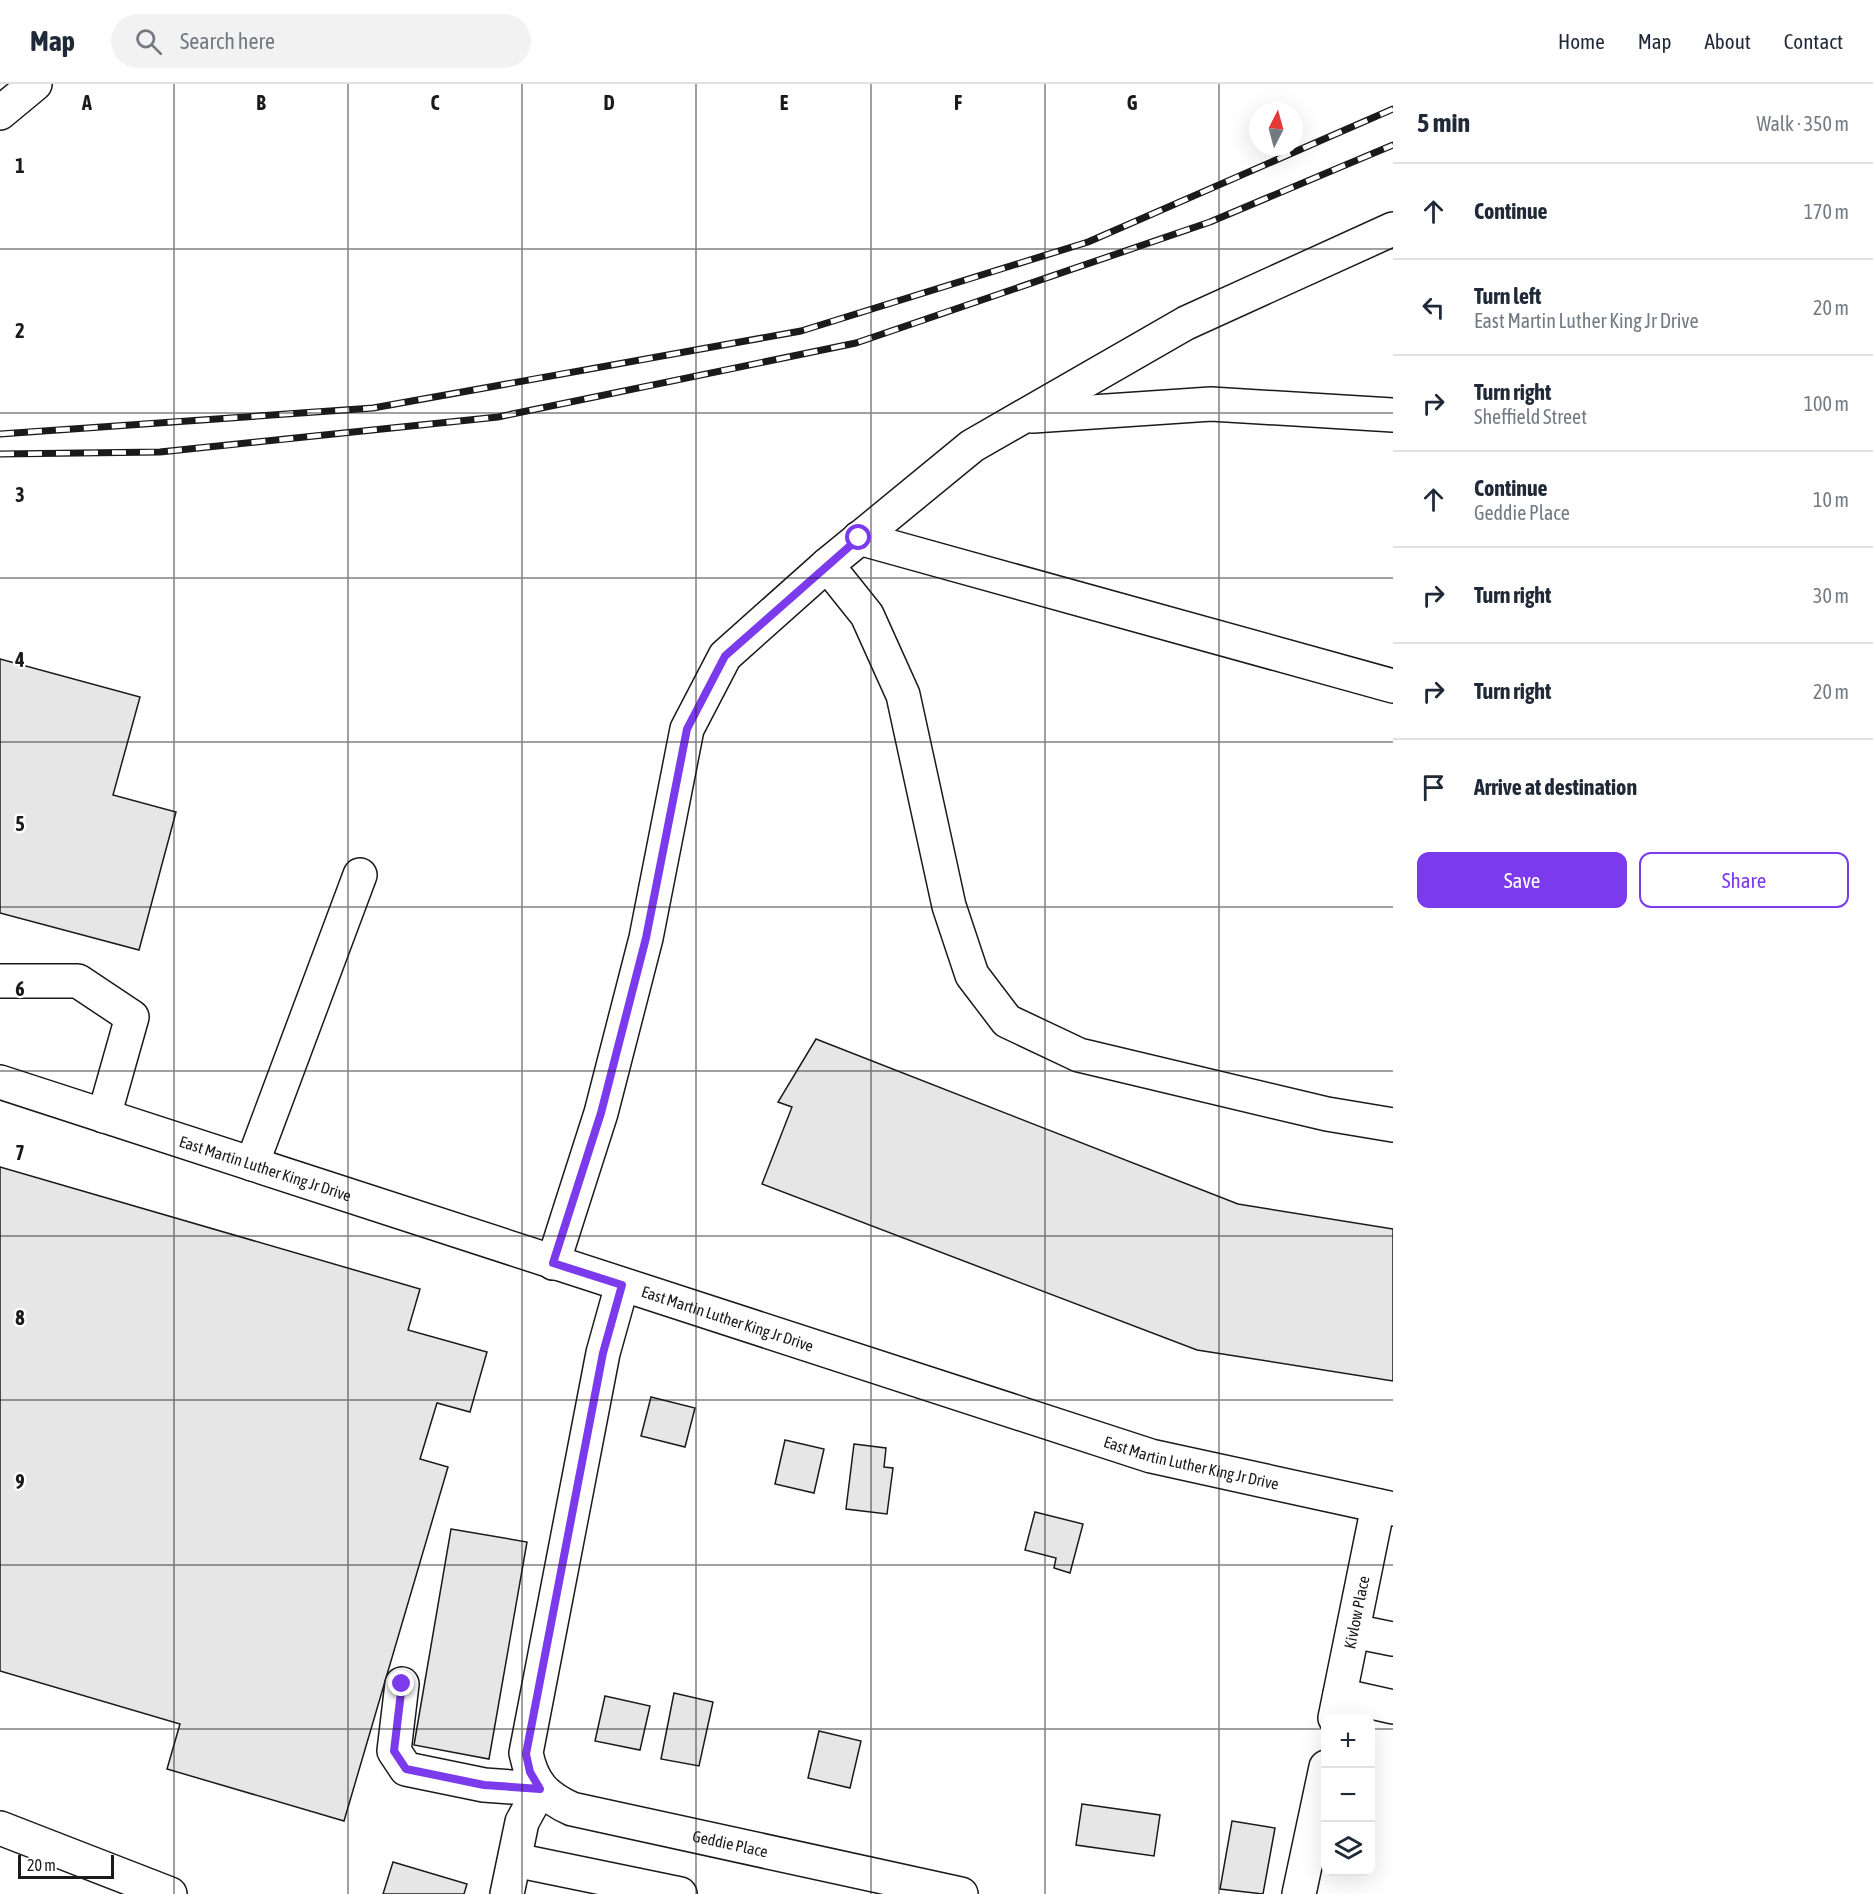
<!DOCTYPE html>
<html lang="en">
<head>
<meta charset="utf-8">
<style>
	:root { --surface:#fff; --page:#f2f2f3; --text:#1f2937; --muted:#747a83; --line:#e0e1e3; --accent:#7c3aed }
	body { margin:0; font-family:"Asap Condensed",sans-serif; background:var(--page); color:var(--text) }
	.controls { position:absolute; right:18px; bottom:18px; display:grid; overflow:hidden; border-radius:12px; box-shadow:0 6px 24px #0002 }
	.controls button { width:54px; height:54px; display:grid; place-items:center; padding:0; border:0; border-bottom:2px solid var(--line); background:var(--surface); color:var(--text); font:30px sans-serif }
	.compass { position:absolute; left:1249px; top:18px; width:54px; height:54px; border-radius:50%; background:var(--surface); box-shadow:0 6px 24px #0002; rotate:6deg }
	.scale { position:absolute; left:18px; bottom:15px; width:96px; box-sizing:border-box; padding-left:6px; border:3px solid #1a1a1a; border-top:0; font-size:16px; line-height:21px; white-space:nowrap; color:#1a1a1a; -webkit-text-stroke:4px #fff; paint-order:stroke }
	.stop { position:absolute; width:18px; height:18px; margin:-14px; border:4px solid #7c3aed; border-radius:50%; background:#fff }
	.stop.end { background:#7c3aed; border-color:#fff; box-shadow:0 2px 6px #0008 }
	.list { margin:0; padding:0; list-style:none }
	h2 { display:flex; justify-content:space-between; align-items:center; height:78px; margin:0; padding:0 24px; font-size:26px }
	h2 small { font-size:20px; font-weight:400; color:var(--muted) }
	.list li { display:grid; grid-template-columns:39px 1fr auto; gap:18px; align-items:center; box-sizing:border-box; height:96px; padding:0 24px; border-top:2px solid var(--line) }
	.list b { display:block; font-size:22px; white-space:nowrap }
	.list p { margin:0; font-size:20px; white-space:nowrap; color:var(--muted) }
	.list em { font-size:20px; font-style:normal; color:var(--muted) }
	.actions { display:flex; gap:12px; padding:18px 24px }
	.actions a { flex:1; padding:14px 0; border:2px solid var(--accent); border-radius:12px; text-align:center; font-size:21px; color:var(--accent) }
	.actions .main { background:var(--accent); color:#fff }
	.icon { flex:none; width:33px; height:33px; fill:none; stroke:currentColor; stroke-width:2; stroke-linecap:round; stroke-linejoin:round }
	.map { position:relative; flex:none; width:1393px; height:1810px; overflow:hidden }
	header { display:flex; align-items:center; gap:36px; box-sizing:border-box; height:84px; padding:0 30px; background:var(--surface); border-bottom:2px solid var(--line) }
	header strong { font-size:28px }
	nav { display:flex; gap:33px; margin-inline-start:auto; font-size:21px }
	.search { width:420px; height:54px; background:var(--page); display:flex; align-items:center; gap:15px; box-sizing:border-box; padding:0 21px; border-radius:33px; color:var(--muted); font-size:22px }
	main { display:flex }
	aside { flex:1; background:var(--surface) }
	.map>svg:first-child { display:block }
	.building { fill:#e6e6e6; stroke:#1a1a1a; stroke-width:1.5 }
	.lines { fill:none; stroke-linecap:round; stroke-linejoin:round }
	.minor-casing { stroke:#1a1a1a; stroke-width:36 }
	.major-casing { stroke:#1a1a1a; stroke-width:36 }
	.minor { stroke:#fff; stroke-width:33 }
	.major { stroke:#fff; stroke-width:33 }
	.rail-casing { stroke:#1a1a1a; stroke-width:7 }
	.rail { stroke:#fff; stroke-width:4.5; stroke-dasharray:14; stroke-linecap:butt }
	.route { stroke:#7c3aed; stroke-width:8 }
	.grid { fill:none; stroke:#1a1a1a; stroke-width:1.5; stroke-opacity:0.55 }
	.labels { text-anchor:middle; stroke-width:4.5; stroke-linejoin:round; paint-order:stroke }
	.street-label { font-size:16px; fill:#1a1a1a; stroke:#fff }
	.grid-label { font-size:20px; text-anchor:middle; font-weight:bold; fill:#1a1a1a; stroke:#fff; stroke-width:4.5; stroke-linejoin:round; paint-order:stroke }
</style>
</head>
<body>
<header>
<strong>Map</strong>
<div class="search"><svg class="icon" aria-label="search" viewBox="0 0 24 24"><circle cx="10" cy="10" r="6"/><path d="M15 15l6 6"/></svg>Search here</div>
<nav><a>Home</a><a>Map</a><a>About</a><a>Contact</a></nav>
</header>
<main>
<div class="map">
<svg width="1393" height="1810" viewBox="0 0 1393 1810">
	<rect width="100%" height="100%" fill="#fff"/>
	<path class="building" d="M0,575L140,613L113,711L176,728L139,866L0,829Z
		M816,955L1238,1120L1393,1145V1297L1197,1266L762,1100L792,1023L778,1018Z
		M0,1083L420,1205L408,1246L487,1268L470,1328L437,1319L420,1375L448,1383L344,1737L167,1685L180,1640L0,1587Z
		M651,1313L695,1324L685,1363L641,1352Z
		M785,1356L824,1365L814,1409L775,1400Z
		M854,1360L886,1364L884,1383L893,1384L887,1430L846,1425Z
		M1035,1428L1083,1440L1070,1489L1054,1484L1056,1474L1025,1466Z
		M451,1445L527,1458L489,1675L414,1661Z
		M674,1609L713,1618L699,1682L661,1675Z
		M605,1612L650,1622L640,1666L595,1657Z
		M819,1647L861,1657L850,1704L808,1694Z
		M1082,1720L1160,1731L1154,1772L1076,1761Z
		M1232,1737L1275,1744L1263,1810L1220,1805Z
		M393,1778L467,1800L464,1810H383Z"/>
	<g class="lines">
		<g class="minor-casing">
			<g id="minor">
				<path d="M0,29L35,0"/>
				<path d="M1033,332L1211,320L1393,331"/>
				<path d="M859,454L1393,602"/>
				<path d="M827,481L867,531L903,611L949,822L972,891L1007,937L1079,971L1327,1030L1393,1041"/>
				<path d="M0,897H78L132,933L104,1032"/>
				<path d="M252,1080L360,791"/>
				<path d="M553,1179L601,1029L646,854L687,645L725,572L827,481L972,362L1186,239L1393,145"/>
				<path id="s1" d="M622,1201L603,1269L526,1669C532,1699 545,1713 572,1725L961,1810"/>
				<path d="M1353,1547L1393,1555"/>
				<path d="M402,1600L394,1667L406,1685L484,1701L540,1705L522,1738L507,1810"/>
				<path d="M1340,1611L1393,1623"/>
				<path id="s2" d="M1335,1634L1378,1422"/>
				<path d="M0,1744L170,1810"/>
				<path d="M515,1776L680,1810"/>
				<path d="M1299,1810L1326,1683"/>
			</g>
		</g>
		<g class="major-casing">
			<g id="major">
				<path id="s3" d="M0,998L1151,1372L1393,1425"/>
			</g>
		</g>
		<use href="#minor" class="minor"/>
		<use href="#major" class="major"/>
		<g class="rail-casing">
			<path id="rail" d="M0,350L373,324L801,247L1088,158L1393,25
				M0,370L160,368L498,333L856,259L1210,138L1393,61"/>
		</g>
		<use href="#rail" class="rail"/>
	</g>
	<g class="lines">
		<path class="route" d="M402,1600L394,1667L406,1685L484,1701L540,1705L530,1688L526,1670L603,1269L622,1201L553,1179L601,1029L646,854L687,645L725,572L859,454"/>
	</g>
	<path class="grid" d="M174,0V1810M348,0V1810M522,0V1810M696,0V1810M871,0V1810M1045,0V1810M1219,0V1810M0,165H1393M0,329H1393M0,494H1393M0,658H1393M0,823H1393M0,987H1393M0,1152H1393M0,1316H1393M0,1481H1393M0,1645H1326M1370,1645H1393"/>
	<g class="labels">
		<g class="street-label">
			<text dy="6" stroke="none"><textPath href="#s3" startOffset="279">East Martin Luther King Jr Drive</textPath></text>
			<text dy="6" stroke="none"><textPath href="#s3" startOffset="765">East Martin Luther King Jr Drive</textPath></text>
			<text dy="6" stroke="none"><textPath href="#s3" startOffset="1251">East Martin Luther King Jr Drive</textPath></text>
			<text dy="6" stroke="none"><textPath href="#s2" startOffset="108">Kivlow Place</textPath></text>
			<text dy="6" stroke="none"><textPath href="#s1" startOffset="716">Geddie Place</textPath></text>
		</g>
	</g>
	<g class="grid-label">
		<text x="87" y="26">A</text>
		<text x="261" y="26">B</text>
		<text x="435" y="26">C</text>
		<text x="609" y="26">D</text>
		<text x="784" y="26">E</text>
		<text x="958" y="26">F</text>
		<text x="1132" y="26">G</text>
		<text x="20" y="89">1</text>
		<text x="20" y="254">2</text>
		<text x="20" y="418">3</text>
		<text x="20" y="583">4</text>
		<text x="20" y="747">5</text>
		<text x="20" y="912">6</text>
		<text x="20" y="1076">7</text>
		<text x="20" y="1241">8</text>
		<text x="20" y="1405">9</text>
	</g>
</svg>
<div class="controls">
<button>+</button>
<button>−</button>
<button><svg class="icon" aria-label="layers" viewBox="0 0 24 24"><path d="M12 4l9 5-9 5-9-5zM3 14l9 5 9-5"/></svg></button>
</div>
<svg class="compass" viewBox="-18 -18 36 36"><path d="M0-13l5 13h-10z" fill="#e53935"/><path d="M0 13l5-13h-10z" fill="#747a83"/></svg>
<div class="scale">20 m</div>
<div class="stop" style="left:859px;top:454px"></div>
<div class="stop end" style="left:402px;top:1600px"></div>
</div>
<aside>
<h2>5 min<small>Walk · 350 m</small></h2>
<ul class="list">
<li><svg class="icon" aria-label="ahead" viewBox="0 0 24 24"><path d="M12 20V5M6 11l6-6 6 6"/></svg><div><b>Continue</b></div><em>170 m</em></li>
<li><svg class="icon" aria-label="left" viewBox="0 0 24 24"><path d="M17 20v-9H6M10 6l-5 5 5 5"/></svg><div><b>Turn left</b><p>East Martin Luther King Jr Drive</p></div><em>20 m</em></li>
<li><svg class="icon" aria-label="right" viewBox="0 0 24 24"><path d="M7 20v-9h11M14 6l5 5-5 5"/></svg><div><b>Turn right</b><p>Sheffield Street</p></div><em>100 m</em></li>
<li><svg class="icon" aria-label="ahead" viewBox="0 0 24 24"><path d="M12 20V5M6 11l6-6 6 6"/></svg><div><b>Continue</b><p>Geddie Place</p></div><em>10 m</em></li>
<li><svg class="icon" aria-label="right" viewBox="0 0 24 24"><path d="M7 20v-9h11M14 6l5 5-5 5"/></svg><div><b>Turn right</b></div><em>30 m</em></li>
<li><svg class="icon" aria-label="right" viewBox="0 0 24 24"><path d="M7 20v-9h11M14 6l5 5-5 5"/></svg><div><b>Turn right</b></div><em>20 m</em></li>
<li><svg class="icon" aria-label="arrive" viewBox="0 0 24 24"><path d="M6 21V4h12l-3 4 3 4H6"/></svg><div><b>Arrive at destination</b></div></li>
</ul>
<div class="actions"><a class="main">Save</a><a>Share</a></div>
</aside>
</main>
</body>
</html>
